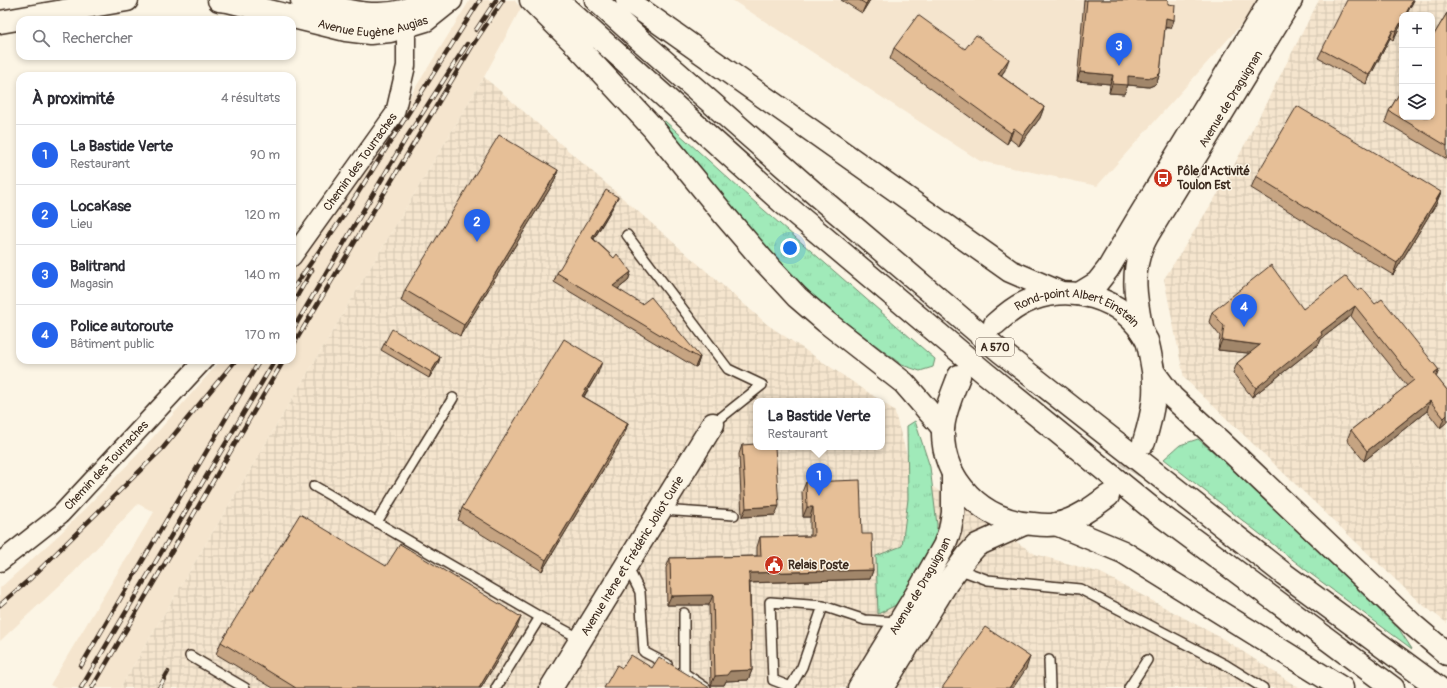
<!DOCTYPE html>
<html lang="fr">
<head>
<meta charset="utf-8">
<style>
	:root { --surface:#fff; --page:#f2f2f3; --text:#2b2b33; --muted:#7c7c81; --line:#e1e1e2; --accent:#2563eb }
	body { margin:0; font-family:Pangolin,sans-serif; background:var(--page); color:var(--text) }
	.controls { position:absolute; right:12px; top:12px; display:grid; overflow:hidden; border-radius:8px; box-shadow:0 2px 6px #0003 }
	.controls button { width:36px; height:36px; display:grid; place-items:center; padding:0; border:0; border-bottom:1px solid var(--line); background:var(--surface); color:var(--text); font:20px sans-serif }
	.you { position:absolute; left:790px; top:248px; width:14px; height:14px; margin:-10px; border:3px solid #fff; border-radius:50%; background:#1a73e8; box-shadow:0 0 0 6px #1a73e833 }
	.badge { display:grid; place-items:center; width:26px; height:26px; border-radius:50%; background:var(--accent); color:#fff; font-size:13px; font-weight:700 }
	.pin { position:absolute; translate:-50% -33px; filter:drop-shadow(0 1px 2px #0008) }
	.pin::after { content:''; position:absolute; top:21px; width:14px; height:12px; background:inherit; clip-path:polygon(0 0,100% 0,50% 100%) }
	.popup { position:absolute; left:753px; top:398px; width:132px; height:52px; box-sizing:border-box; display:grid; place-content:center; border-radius:8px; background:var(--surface); filter:drop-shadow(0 1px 3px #0005); font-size:13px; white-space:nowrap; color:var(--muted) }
	.popup b { font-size:15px; color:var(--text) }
	.popup::after { content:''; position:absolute; left:50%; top:100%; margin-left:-8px; border:8px solid transparent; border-top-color:var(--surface) }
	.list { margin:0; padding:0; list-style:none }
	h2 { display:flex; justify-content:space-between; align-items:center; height:52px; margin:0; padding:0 16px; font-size:17px }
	h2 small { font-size:13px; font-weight:400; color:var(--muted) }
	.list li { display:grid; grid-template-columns:26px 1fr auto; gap:12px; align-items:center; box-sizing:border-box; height:60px; padding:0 16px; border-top:1px solid var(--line) }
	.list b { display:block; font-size:15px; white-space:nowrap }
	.list p { margin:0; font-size:13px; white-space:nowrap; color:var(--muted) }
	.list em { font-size:13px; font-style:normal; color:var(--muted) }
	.icon { flex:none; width:22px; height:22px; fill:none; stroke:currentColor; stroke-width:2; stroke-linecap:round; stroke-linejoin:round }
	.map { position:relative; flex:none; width:1447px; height:688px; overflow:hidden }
	.search { position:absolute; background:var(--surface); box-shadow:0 2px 6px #0003; left:16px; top:16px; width:280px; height:44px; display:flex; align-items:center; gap:10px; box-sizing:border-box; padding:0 14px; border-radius:12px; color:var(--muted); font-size:15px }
	.panel { position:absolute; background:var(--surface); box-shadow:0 2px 6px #0003; left:16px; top:72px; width:280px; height:292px; border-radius:12px }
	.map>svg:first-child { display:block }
	.built { fill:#f5e5ce }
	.industrial { fill:url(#industrial-grid); fill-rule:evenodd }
	.grass { fill:url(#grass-tufts); stroke:#6e8a6c }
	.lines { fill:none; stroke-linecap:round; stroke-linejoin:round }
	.secondary-tunnel { stroke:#d5ccbd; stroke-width:22; stroke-dasharray:22 11; stroke-linecap:butt }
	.lane-casing { stroke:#3b2a1e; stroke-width:12 }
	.street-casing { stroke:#3b2a1e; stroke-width:21 }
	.secondary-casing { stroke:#3b2a1e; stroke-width:25 }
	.highway-casing { stroke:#3b2a1e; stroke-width:25 }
	.lane { stroke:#fcf5e5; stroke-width:9 }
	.street { stroke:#fcf5e5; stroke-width:18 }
	.secondary { stroke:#fcf5e5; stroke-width:22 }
	.highway { stroke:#fcf5e5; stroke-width:22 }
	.rail-casing { stroke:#3b2a1e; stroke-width:4.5 }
	.rail { stroke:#fcf5e5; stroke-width:3; stroke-dasharray:9; stroke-linecap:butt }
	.wall { fill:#c6a482; stroke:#3b2a1e }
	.shaded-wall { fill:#a1866a; stroke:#3b2a1e }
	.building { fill:#e6bf97; stroke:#3b2a1e }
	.labels { text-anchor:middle; stroke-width:3; stroke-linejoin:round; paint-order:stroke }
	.shield { fill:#fcf5e5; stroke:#75675a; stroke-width:1 }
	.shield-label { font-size:11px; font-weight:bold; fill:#3b2a1e }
	.street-label { font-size:12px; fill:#3b2a1e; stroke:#fcf5e5 }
	.poi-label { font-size:12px; font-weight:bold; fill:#3b2a1e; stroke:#fcf5e5; text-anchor:start }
</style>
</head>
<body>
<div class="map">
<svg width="1447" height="688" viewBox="0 0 1447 688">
	<defs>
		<pattern id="industrial-grid" width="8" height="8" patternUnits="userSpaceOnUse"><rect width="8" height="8" fill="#f5e5ce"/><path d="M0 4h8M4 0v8" fill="none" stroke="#d3c5b0"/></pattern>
		<pattern id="grass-tufts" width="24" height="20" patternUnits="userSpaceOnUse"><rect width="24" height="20" fill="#a0eab9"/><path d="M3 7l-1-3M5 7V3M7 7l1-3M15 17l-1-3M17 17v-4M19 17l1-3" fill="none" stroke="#8bc99f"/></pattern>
	</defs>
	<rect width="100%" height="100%" fill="#fcf5e5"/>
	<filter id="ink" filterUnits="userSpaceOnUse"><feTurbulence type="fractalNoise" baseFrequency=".025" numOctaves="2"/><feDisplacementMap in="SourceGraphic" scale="8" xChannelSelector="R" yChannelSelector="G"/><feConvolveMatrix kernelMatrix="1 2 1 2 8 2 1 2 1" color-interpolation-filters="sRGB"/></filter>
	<g filter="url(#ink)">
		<path class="built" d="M470,0H514L521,8L484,77L120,688H56L50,685L154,512L138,504L73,573L0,641V588L61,533L140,452L221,360H292V271L358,180Z
			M732,0H1263L1097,186L980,161Z"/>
		<path class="industrial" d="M1319,0H1447V623L1420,603L1184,378L1164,279L1227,179ZM1402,15H1432V117H1402Z
			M484,77L768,325L881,401H756V447H882V402L894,410L912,473L1035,554L1101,573L1225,640L1299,688H120Z"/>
		<path class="grass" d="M665,121L741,190L935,359L933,367L920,371L902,365L819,302L761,241L660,124Z
			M915,421L930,467L937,525L936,541L920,570L896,605L878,614L876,556L902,546L908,499L907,426Z
			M1198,439L1223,460L1399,629L1412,649L1311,574L1164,459L1180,445Z"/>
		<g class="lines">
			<path class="secondary-tunnel" d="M1108,496C1125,480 1134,464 1144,442"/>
			<g class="lane-casing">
				<path id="lane" d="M627,235L728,369L762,385L713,424
					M314,486L540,617
					M662,510L734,515
					M377,522L453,398
					M627,566L640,592L644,652L667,664
					M958,569L988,580L1080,589L1226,665L1263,688
					M684,613V673L706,688
					M190,656L245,688
					M1049,660L1050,688
					M791,687L773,680L770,602L823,606
					M496,688L540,617L581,639
					M790,688L802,667L823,606L865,620L898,622
					M1129,688L1147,660"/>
			</g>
			<g class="street-casing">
				<g id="street">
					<path id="s1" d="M292,257L395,113L406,66V36L404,14"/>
					<path id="s2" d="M0,562L61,514L204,360"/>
				</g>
			</g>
			<g class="secondary-casing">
				<g id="secondary">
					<path id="s3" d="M219,0L228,1L346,30L370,33L390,31L426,20L451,0"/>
					<path d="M302,0C335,7 369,20 403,11C412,8 420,3 429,0"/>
					<path d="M0,22L127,0"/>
					<path d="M1079,294L1097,283L1108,269L1137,220L1271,0"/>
					<path id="s4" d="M995,324C1004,316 1013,308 1024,303C1066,281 1126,297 1147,341C1149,347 1150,353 1151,359C1158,390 1153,412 1144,442"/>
					<path id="s5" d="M1142,332C1137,304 1130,275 1142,247C1144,241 1147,236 1150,231L1291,0"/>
					<path d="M959,376C953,392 944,412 943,429C941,480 983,522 1033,524C1041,525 1050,526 1057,524C1077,519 1092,508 1108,496"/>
					<path id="s6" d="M551,688L713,424"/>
					<path id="s7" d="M859,688L922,585L944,546L950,530L953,513V474"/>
					<path d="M882,688L947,583L967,556L977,545L1024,524"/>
				</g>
			</g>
			<g class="highway-casing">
				<path id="highway" d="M531,0L574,43L653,128L726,217L762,259L797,297L826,322L904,383L943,428
					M557,0L783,203L985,373L1155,511L1393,688
					M596,0L640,40L814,193L1001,352L1284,574L1439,688
					M627,0L1010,271L1059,292
					M1155,374L1172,397L1221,442L1413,625L1447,654
					M1056,524L1123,552L1342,688"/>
			</g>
			<use href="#lane" class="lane"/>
			<use href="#street" class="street"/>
			<use href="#secondary" class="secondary"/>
			<use href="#highway" class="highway"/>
			<g class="rail-casing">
				<path id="rail" d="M476,30L496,0
					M292,290L342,218L480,0
					M292,305L312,270
					M292,331L405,140L467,44
					M292,347L474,43L503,0
					M0,605L31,578L163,448L236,360
					M81,666L260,360
					M81,688L275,360
					M92,688L284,360
					M159,688L168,672"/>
			</g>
			<use href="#rail" class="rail"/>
		</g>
		<path class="wall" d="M841,0H870L862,13Z
			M1084,0H1168V4L1174,20L1171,28H1165L1160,73L1157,82L1154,85L1149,87L1128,85L1124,94L1109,93L1110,84L1077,81Z
			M1414,0L1406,15H1402V23L1393,40L1390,38L1366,84L1318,58L1322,50Z
			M1447,13V159L1385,122L1389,111Z
			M894,48L965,49L1005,70L1001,76L1044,107L1040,118L1019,146L1010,139L1007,144L890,59Z
			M558,170L554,182L460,336L401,301L405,290Z
			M1256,176L1441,192L1436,204L1393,275L1251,188Z
			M614,205L594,239L614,258L631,272L628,281L618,289L700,357L697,366L695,367L554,282L557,273Z
			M1358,291L1375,304L1439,370L1436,377L1447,390V422L1440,428L1427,411L1364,461L1347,440L1351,430L1407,386L1351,316L1321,339L1319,344L1252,397L1233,373L1237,363L1249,353L1218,350L1220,336L1209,322L1212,312L1303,309Z
			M384,344L440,357L438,364L429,378L381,350Z
			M598,373L584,397L628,423L624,435L542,571L458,520L462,508Z
			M742,445L775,515L742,517L739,454Z
			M806,482L862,534L873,570L870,579L750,583L752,670L748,680L726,681L724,685H711L709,605H667L666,568L670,558L757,556V547L760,537L810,536V517H803L802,492Z
			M386,566L517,628L481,688H273L216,654L221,642Z"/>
		<path class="shaded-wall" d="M868,0H870L862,13L866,4Z
			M1413,0H1414L1406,15H1405Z
			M1166,18L1174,20L1171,28L1162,27Z
			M1402,20V23L1393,40L1396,31Z
			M1393,30L1390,38L1366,84L1369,75Z
			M1009,59L1005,70L994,85L998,74Z
			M1080,72L1113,75L1110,84L1077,81Z
			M1160,73L1157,82L1154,85L1149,87L1128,85L1124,94L1109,93L1112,84L1128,76Z
			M1044,107L1040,118L1019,146L1023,135Z
			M1014,128L1010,139L1007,144L1011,133Z
			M558,170L554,182L460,336L464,325Z
			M1441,192L1436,204L1393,275L1397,263Z
			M618,197L614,205L589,246L592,238Z
			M631,272L628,281L610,295L613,286Z
			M1355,306L1351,316L1321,339L1319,344L1252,397L1256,388L1321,332Z
			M1222,340L1260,345L1257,354L1218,350Z
			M440,357L438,364L429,378L431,372Z
			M700,357L697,366L695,367L699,358Z
			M602,362L598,373L577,407L582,396Z
			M1439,370L1435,380L1434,374Z
			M1430,401L1427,411L1364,461L1367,451Z
			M1447,415V422L1440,428L1444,418Z
			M628,423L624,435L542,571L546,560Z
			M779,506L775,515L742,517L746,508Z
			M807,507H813L810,517H803Z
			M873,570L870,579L746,583L749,573Z
			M713,595L709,605H667L671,596Z
			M521,617L517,628L481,688H479Z
			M1030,657L1026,669L1013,688H1009Z
			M752,670L748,680L726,681L724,685H711L715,676L730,671Z"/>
		<path class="building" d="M859,0H868L866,4Z
			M1087,0H1168V4L1175,5L1174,20L1166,18L1160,73L1157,76L1152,78L1128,76V85L1112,84L1113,75L1080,72Z
			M1347,0H1413L1405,15H1402V20L1396,31L1393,30L1369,75L1322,50Z
			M1447,13V146L1389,111L1402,89V117H1432V38Z
			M918,15L965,49L976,35L1009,59L998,74L1044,107L1023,135L1014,128L1011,133L894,48Z
			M1297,106L1441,192L1397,263L1256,176Z
			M499,135L558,170L464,325L405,290Z
			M606,190L618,197L592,238L614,258L617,254L631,272L613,286L642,304L651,297L700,357L699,358L557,273Z
			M1271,265L1303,309L1346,276L1358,291L1362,288L1375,304L1382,299L1439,370L1434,374L1447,390V415L1444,418L1430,401L1367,451L1351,430L1414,380L1355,306L1321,332L1322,335L1256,388L1237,363L1260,345L1222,340L1224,326L1212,312Z
			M392,329L440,357L431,372L384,344Z
			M564,339L602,362L582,396L628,423L546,560L462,508Z
			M756,444V447H775L779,506L746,508L742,445Z
			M860,480L862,534H872L873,570L749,573L752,670L730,671L727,675L715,676L713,595L671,596L670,558L761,556L760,537L814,536L813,507H807L806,482Z
			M300,514L386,566L400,544L521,617L479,688H296L221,642Z
			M985,627L1030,657L1009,688H942Z
			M631,655L652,668L659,657L710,688H604L617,665L622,668Z"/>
	</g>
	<defs>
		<g id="bus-disc" transform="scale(1)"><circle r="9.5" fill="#c8321e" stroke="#fcf5e5"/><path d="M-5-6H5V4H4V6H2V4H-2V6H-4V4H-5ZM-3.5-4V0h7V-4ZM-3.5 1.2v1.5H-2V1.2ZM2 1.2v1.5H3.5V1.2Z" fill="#fff"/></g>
		<g id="civic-disc" transform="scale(1)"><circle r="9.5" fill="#c8321e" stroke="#fcf5e5"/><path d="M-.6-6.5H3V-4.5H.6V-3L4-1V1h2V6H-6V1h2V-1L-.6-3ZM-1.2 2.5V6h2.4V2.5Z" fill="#fff"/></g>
	</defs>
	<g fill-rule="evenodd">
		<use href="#bus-disc" x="1163" y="178"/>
		<use href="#civic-disc" x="774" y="565"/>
	</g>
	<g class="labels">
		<rect class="shield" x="976" y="338" width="38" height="18" rx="3"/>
		<g class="shield-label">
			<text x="995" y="351">A 570</text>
		</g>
		<g class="street-label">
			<text dy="4" stroke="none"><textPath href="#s3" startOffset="158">Avenue Eugène Augias</textPath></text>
			<text dy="4" stroke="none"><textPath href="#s5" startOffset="259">Avenue de Draguignan</textPath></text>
			<text dy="4" stroke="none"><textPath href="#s1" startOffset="117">Chemin des Tourraches</textPath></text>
			<text dy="4" stroke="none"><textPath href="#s4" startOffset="93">Rond-point Albert Einstein</textPath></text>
			<text dy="4" stroke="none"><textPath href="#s2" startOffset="144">Chemin des Tourraches</textPath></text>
			<text dy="4" stroke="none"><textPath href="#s6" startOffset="155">Avenue Irène et Frédéric Joliot Curie</textPath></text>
			<text dy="4" stroke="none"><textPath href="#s7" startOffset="119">Avenue de Draguignan</textPath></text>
		</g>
		<g class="poi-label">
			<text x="1177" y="175">Pôle d'Activité<tspan x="1177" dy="14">Toulon Est</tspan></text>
			<text x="788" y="569">Relais Poste</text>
		</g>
	</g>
</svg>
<div class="controls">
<button>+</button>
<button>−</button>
<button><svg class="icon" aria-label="layers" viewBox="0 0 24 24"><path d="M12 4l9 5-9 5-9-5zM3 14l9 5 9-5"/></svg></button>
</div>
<div class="you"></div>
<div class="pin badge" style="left:819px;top:496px">1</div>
<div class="popup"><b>La Bastide Verte</b>Restaurant</div>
<div class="pin badge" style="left:477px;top:242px">2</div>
<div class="pin badge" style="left:1119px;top:66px">3</div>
<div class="pin badge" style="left:1244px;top:327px">4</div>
<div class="search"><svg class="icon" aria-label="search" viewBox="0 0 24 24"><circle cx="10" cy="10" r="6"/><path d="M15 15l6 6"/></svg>Rechercher</div>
<section class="panel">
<h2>À proximité<small>4 résultats</small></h2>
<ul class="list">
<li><span class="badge">1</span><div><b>La Bastide Verte</b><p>Restaurant</p></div><em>90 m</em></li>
<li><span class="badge">2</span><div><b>LocaKase</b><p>Lieu</p></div><em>120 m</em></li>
<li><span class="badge">3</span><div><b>Balitrand</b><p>Magasin</p></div><em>140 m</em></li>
<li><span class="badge">4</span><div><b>Police autoroute</b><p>Bâtiment public</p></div><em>170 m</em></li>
</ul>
</section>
</div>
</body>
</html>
